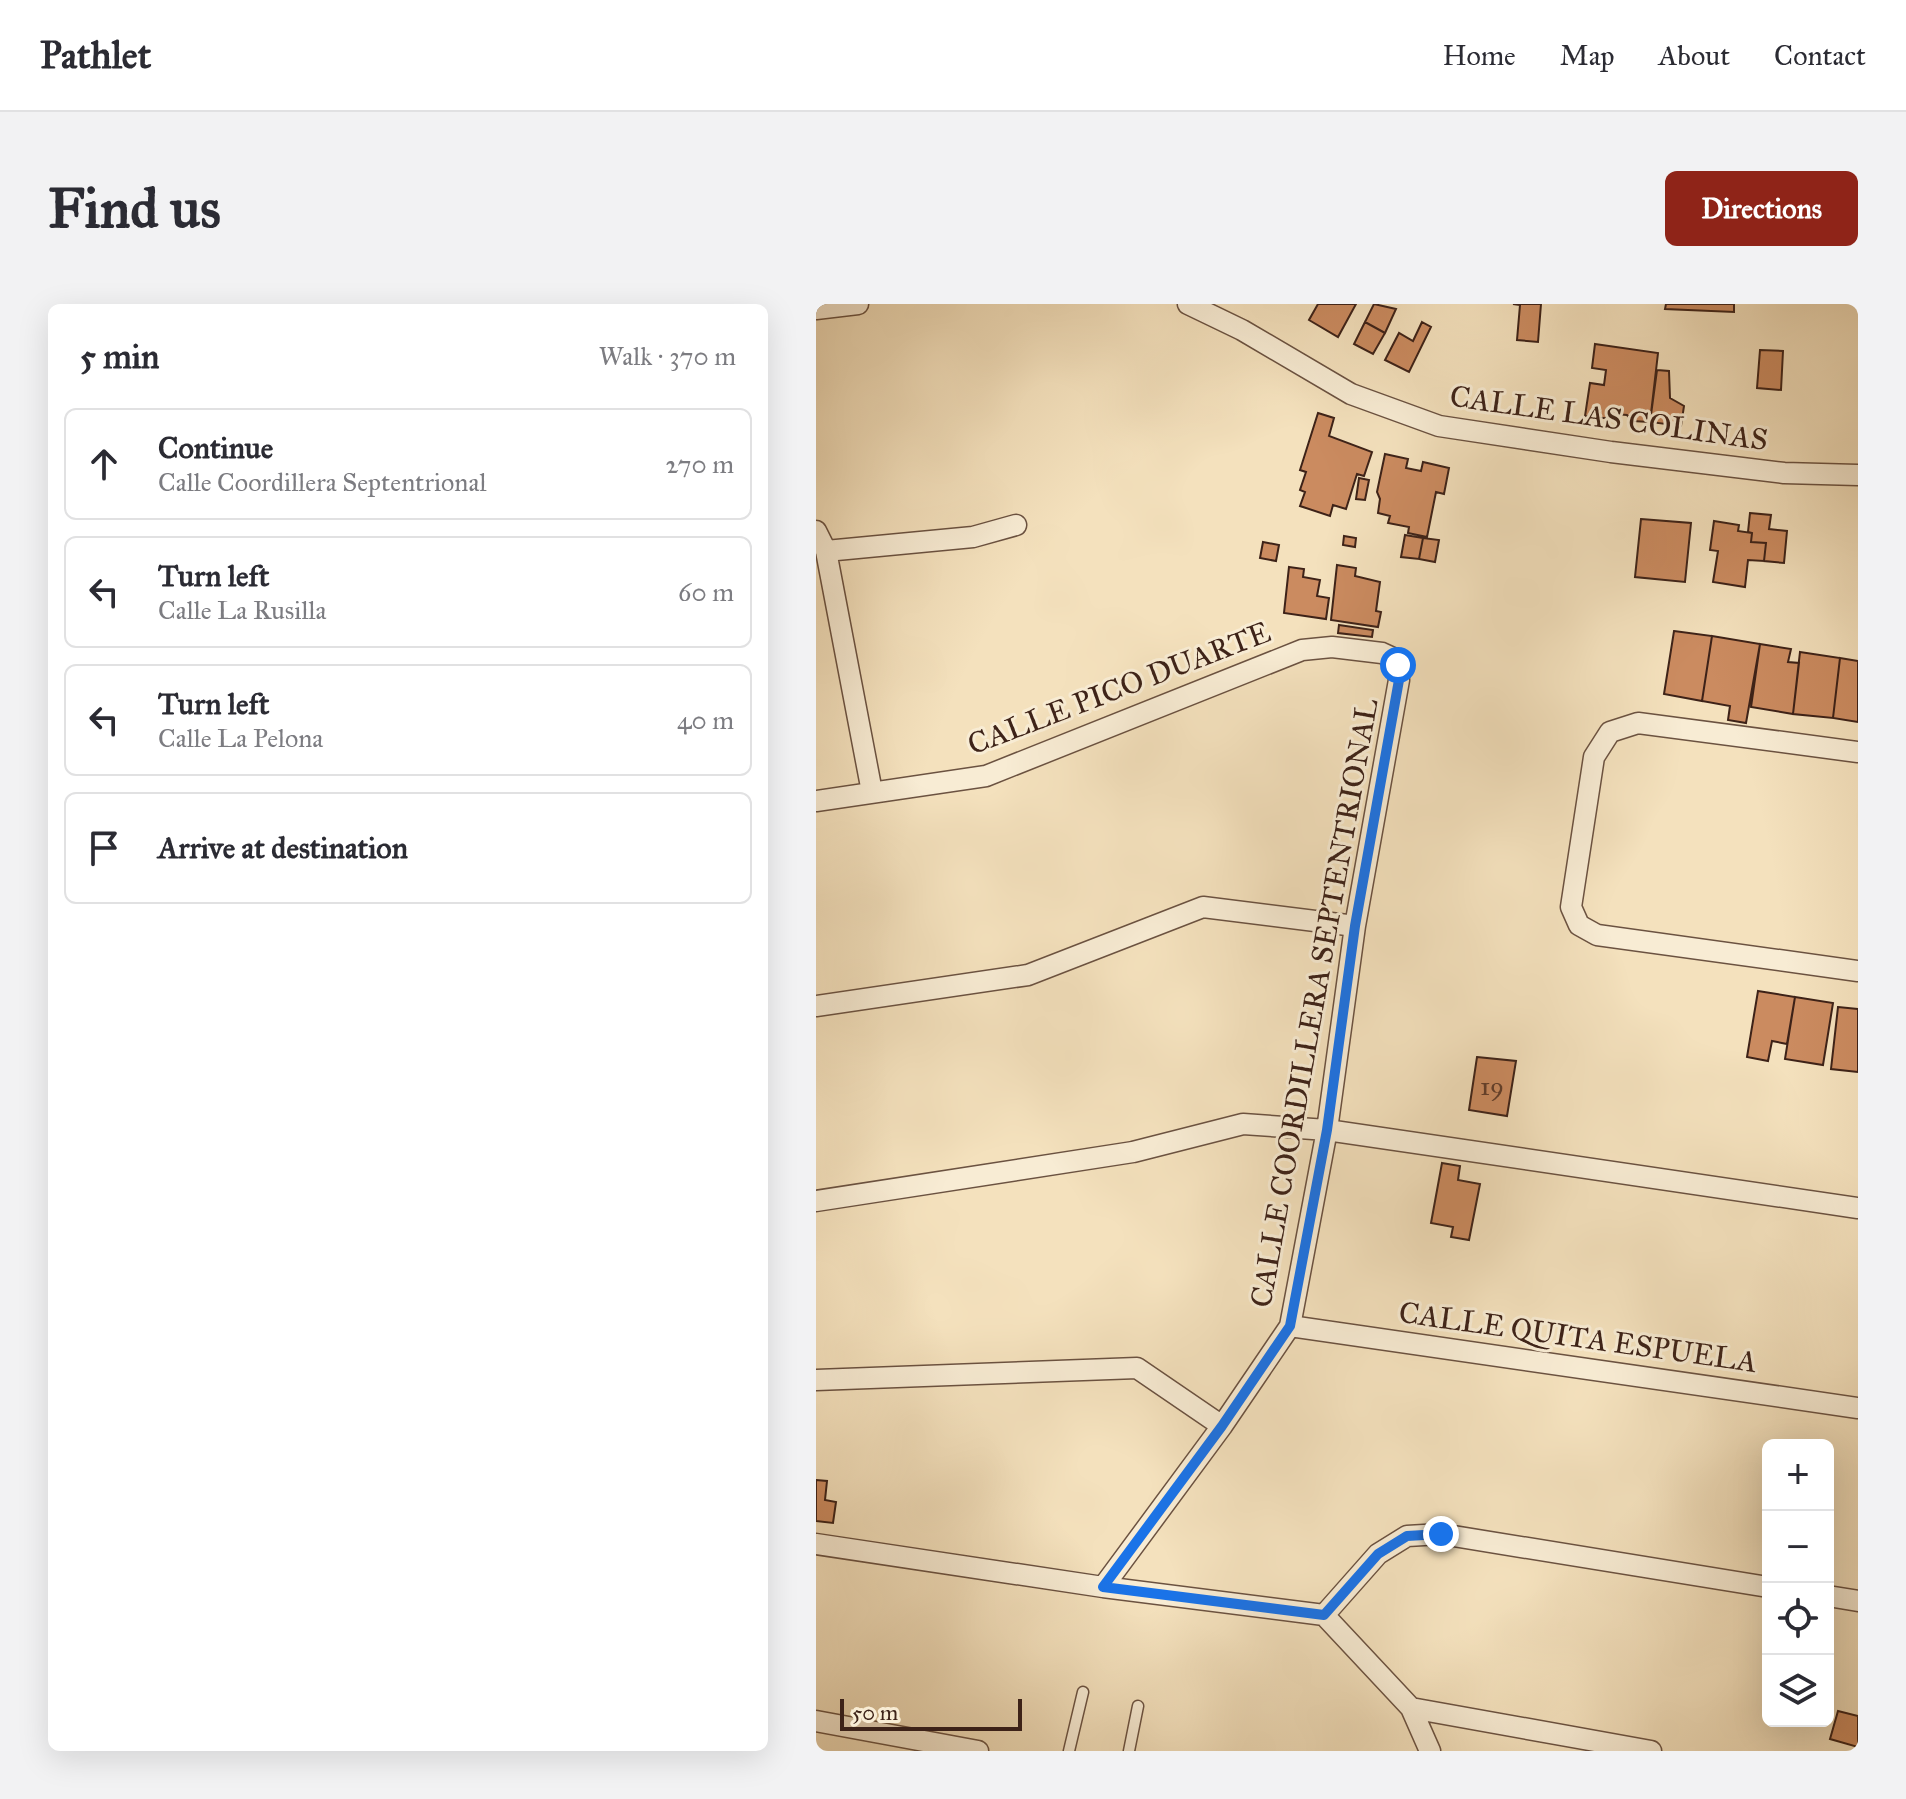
<!DOCTYPE html>
<html lang="en">
<head>
<meta charset="utf-8">
<style>
	:root { --surface:#fff; --page:#f2f2f3; --text:#2b2b33; --muted:#7c7c81; --line:#e1e1e2; --accent:#8f2418 }
	body { margin:0; font-family:"IM FELL Great Primer",serif; background:var(--page); color:var(--text) }
	.controls { position:absolute; right:24px; bottom:24px; display:grid; overflow:hidden; border-radius:12px; box-shadow:0 8px 32px #0002 }
	.controls button { width:72px; height:72px; display:grid; place-items:center; padding:0; border:0; border-bottom:2px solid var(--line); background:var(--surface); color:var(--text); font:40px sans-serif }
	.scale { position:absolute; left:24px; bottom:20px; width:182px; box-sizing:border-box; padding-left:8px; border:4px solid #3d2218; border-top:0; font-size:22px; line-height:28px; white-space:nowrap; color:#3d2218; -webkit-text-stroke:6px #f8ecd4; paint-order:stroke }
	.stop { position:absolute; width:24px; height:24px; margin:-18px; border:6px solid #1a73e8; border-radius:50%; background:#fff }
	.stop.end { background:#1a73e8; border-color:#fff; box-shadow:0 2px 8px #0008 }
	.list { margin:0; padding:0; list-style:none }
	h2 { display:flex; justify-content:space-between; align-items:center; height:104px; margin:0; padding:0 32px; font-size:34px }
	h2 small { font-size:26px; font-weight:400; color:var(--muted) }
	.list li { display:grid; grid-template-columns:52px 1fr auto; gap:24px; align-items:center; box-sizing:border-box; height:112px; margin:0 16px 16px; padding:0 16px; border:2px solid var(--line); border-radius:12px }
	.list b { display:block; font-size:30px; white-space:nowrap }
	.list p { margin:0; font-size:26px; white-space:nowrap; color:var(--muted) }
	.list em { font-size:26px; font-style:normal; color:var(--muted) }
	.icon { flex:none; width:44px; height:44px; fill:none; stroke:currentColor; stroke-width:2; stroke-linecap:round; stroke-linejoin:round }
	.map { position:relative; flex:none; width:1042px; height:1447px; overflow:hidden; border-radius:12px }
	header { display:flex; align-items:center; gap:48px; box-sizing:border-box; height:112px; padding:0 40px; background:var(--surface); border-bottom:2px solid var(--line) }
	header strong { font-size:38px }
	nav { display:flex; gap:44px; margin-inline-start:auto; font-size:28px }
	.intro { display:flex; align-items:center; justify-content:space-between; box-sizing:border-box; height:192px; padding:0 48px }
	h1 { margin:0; font-size:56px }
	.button { padding:20px 36px; border-radius:12px; background:var(--accent); color:#fff; font-size:28px; font-weight:700 }
	main { display:flex; gap:48px; padding:0 48px }
	aside { flex:1; background:var(--surface); border-radius:12px; box-shadow:0 8px 32px #0002 }
	.map>svg:first-child { display:block }
	.building { fill:#cb8b60; stroke:#3d2218; stroke-width:2 }
	.lines { fill:none; stroke-linecap:round; stroke-linejoin:round }
	.lane-casing { stroke:#6b5241; stroke-width:13 }
	.street-casing { stroke:#6b5241; stroke-width:23 }
	.lane { stroke:#f8ecd4; stroke-width:10 }
	.street { stroke:#f8ecd4; stroke-width:20 }
	.route { stroke:#1a73e8; stroke-width:10 }
	.labels { text-anchor:middle; stroke-width:6; stroke-linejoin:round; paint-order:stroke }
	.number-label { font-size:26px; fill:#603c2a }
	.street-label { font-size:30px; fill:#3d2218; stroke:#f8ecd4 }
</style>
</head>
<body>
<header>
<strong>Pathlet</strong>
<nav><a>Home</a><a>Map</a><a>About</a><a>Contact</a></nav>
</header>
<div class="intro"><h1>Find us</h1><a class="button">Directions</a></div>
<main>
<aside>
<h2>5 min<small>Walk · 370 m</small></h2>
<ul class="list">
<li><svg class="icon" aria-label="ahead" viewBox="0 0 24 24"><path d="M12 20V5M6 11l6-6 6 6"/></svg><div><b>Continue</b><p>Calle Coordillera Septentrional</p></div><em>270 m</em></li>
<li><svg class="icon" aria-label="left" viewBox="0 0 24 24"><path d="M17 20v-9H6M10 6l-5 5 5 5"/></svg><div><b>Turn left</b><p>Calle La Rusilla</p></div><em>60 m</em></li>
<li><svg class="icon" aria-label="left" viewBox="0 0 24 24"><path d="M17 20v-9H6M10 6l-5 5 5 5"/></svg><div><b>Turn left</b><p>Calle La Pelona</p></div><em>40 m</em></li>
<li><svg class="icon" aria-label="arrive" viewBox="0 0 24 24"><path d="M6 21V4h12l-3 4 3 4H6"/></svg><div><b>Arrive at destination</b></div></li>
</ul>
</aside>
<div class="map">
<svg width="1042" height="1447" viewBox="0 0 1042 1447">
	<rect width="100%" height="100%" fill="#f4e1bd"/>
	<filter id="stains"><feTurbulence type="fractalNoise" baseFrequency=".0025" numOctaves="4"/><feColorMatrix values="0 0 0 0 .2 0 0 0 0 .09 0 0 0 0 .02 0 0 0 .5 -.17"/></filter>
	<radialGradient id="worn" r=".72"><stop offset=".6" stop-color="#630" stop-opacity="0"/><stop offset="1" stop-color="#630" stop-opacity=".3"/></radialGradient>
	<path class="building" d="M502,0H540L522,33L493,16Z
		M558,0L580,5L569,29L549,18Z
		M725,0L722,38L701,36L704,1L697,0Z
		M850,0H918V8L849,5Z
		M549,18L569,29L557,50L538,40Z
		M606,18L615,23L593,68L569,56L583,29L597,37Z
		M779,40L842,49L834,118L816,117L811,111L798,110L797,115L769,112L774,79L788,81L790,66L776,64Z
		M944,46L967,47L965,86L941,84Z
		M841,66L853,67L854,94L868,102L865,122L834,118Z
		M502,109L518,114L513,132L556,148L548,172L541,170L530,205L517,201L514,212L484,202L489,188L484,186L490,168L484,166Z
		M569,150L592,155L590,164L605,167L607,158L633,164L628,190L620,188L611,233L592,229L593,223L572,219L574,212L562,209L564,195L561,188Z
		M543,174L553,176L549,196L540,195Z
		M934,209L955,211L953,225L971,227L968,259L948,257L950,239L935,238L936,229L932,228Z
		M825,215L875,219L869,278L819,273Z
		M898,217L923,221L922,227L936,229L935,238L950,239L948,257L932,256L929,283L897,278L902,247L894,246Z
		M589,231L607,234L603,255L585,253Z
		M528,232L540,234L539,243L527,241Z
		M607,234L623,236L619,258L603,255Z
		M447,238L463,241L460,257L444,254Z
		M521,261L540,264L539,272L564,278L560,307L565,308L562,323L515,316Z
		M473,263L488,265L487,273L504,276L501,292L513,294L510,315L468,309Z
		M523,321L557,326L556,333L522,329Z
		M858,327L896,332L886,397L848,390Z
		M896,332L944,340L930,419L912,416L914,402L886,397Z
		M944,340L975,345L972,358L983,359L977,410L935,403Z
		M984,348L1024,354L1017,414L977,410Z
		M1024,354L1042,357V418L1017,414Z
		M942,687L979,693L971,740L956,737L952,757L931,753Z
		M979,693L1017,699L1007,761L969,755Z
		M1022,703L1042,705V768L1015,765Z
		M661,753L700,757L691,812L653,806Z
		M626,859L644,862L642,876L664,880L653,936L635,933L637,923L615,919Z
		M0,1176L11,1177L9,1196L20,1198L17,1219L0,1217Z
		M1022,1407L1042,1412V1443L1014,1435Z"/>
	<g class="lines">
		<g class="lane-casing">
			<path id="lane" d="M253,1447L267,1388
				M313,1447L322,1402"/>
		</g>
		<g class="street-casing">
			<path id="street" d="M372,0L426,26L535,90L623,122L795,148L968,169L1042,171
				M0,5L42,0
				M0,227L10,247L56,488
				M10,247L157,233L200,221
				M1042,448L822,419L794,428L778,453L755,603L763,621L781,631L1042,667
				M0,497L170,472L486,346L516,343L566,349L579,355L583,376L539,622L511,826L474,1022L406,1122L287,1283
				M0,702L212,671L387,603L539,622
				M0,897L317,848L427,820L511,826L1042,904
				M474,1022L1042,1104
				M0,1076L321,1064L406,1122
				M0,1240L287,1283L508,1311
				M1012,1292L1042,1297
				M508,1311L562,1250L591,1232L625,1230L952,1283
				M508,1311L595,1404L835,1447
				M595,1404L614,1447
				M0,1417L162,1447"/>
		</g>
		<use href="#lane" class="lane"/>
		<use href="#street" class="street"/>
	</g>
	<g class="lines">
		<path class="route" d="M582,361L583,376L539,622L511,826L474,1022L406,1122L287,1283L508,1311L562,1250L591,1232L625,1230"/>
	</g>
	<g class="labels">
		<g class="number-label">
			<text x="676" y="791">19</text>
		</g>
		<g class="street-label">
			<text transform="translate(793 114) rotate(8)" y="10">CALLE LAS COLINAS</text>
			<text transform="translate(303 384) rotate(-21)" y="10">CALLE PICO DUARTE</text>
			<text transform="translate(498 699) rotate(-80)" y="10">CALLE COORDILLERA SEPTENTRIONAL</text>
			<text transform="translate(762 1033) rotate(8)" y="10">CALLE QUITA ESPUELA</text>
		</g>
	</g>
	<rect width="100%" height="100%" filter="url(#stains)"/>
	<rect width="100%" height="100%" fill="url(#worn)"/>
</svg>
<div class="controls">
<button>+</button>
<button>−</button>
<button><svg class="icon" aria-label="locate" viewBox="0 0 24 24"><circle cx="12" cy="12" r="6"/><path d="M12 2v4M12 18v4M2 12h4M18 12h4"/></svg></button>
<button><svg class="icon" aria-label="layers" viewBox="0 0 24 24"><path d="M12 4l9 5-9 5-9-5zM3 14l9 5 9-5"/></svg></button>
</div>
<div class="scale">50 m</div>
<div class="stop" style="left:582px;top:361px"></div>
<div class="stop end" style="left:625px;top:1230px"></div>
</div>
</main>
</body>
</html>
